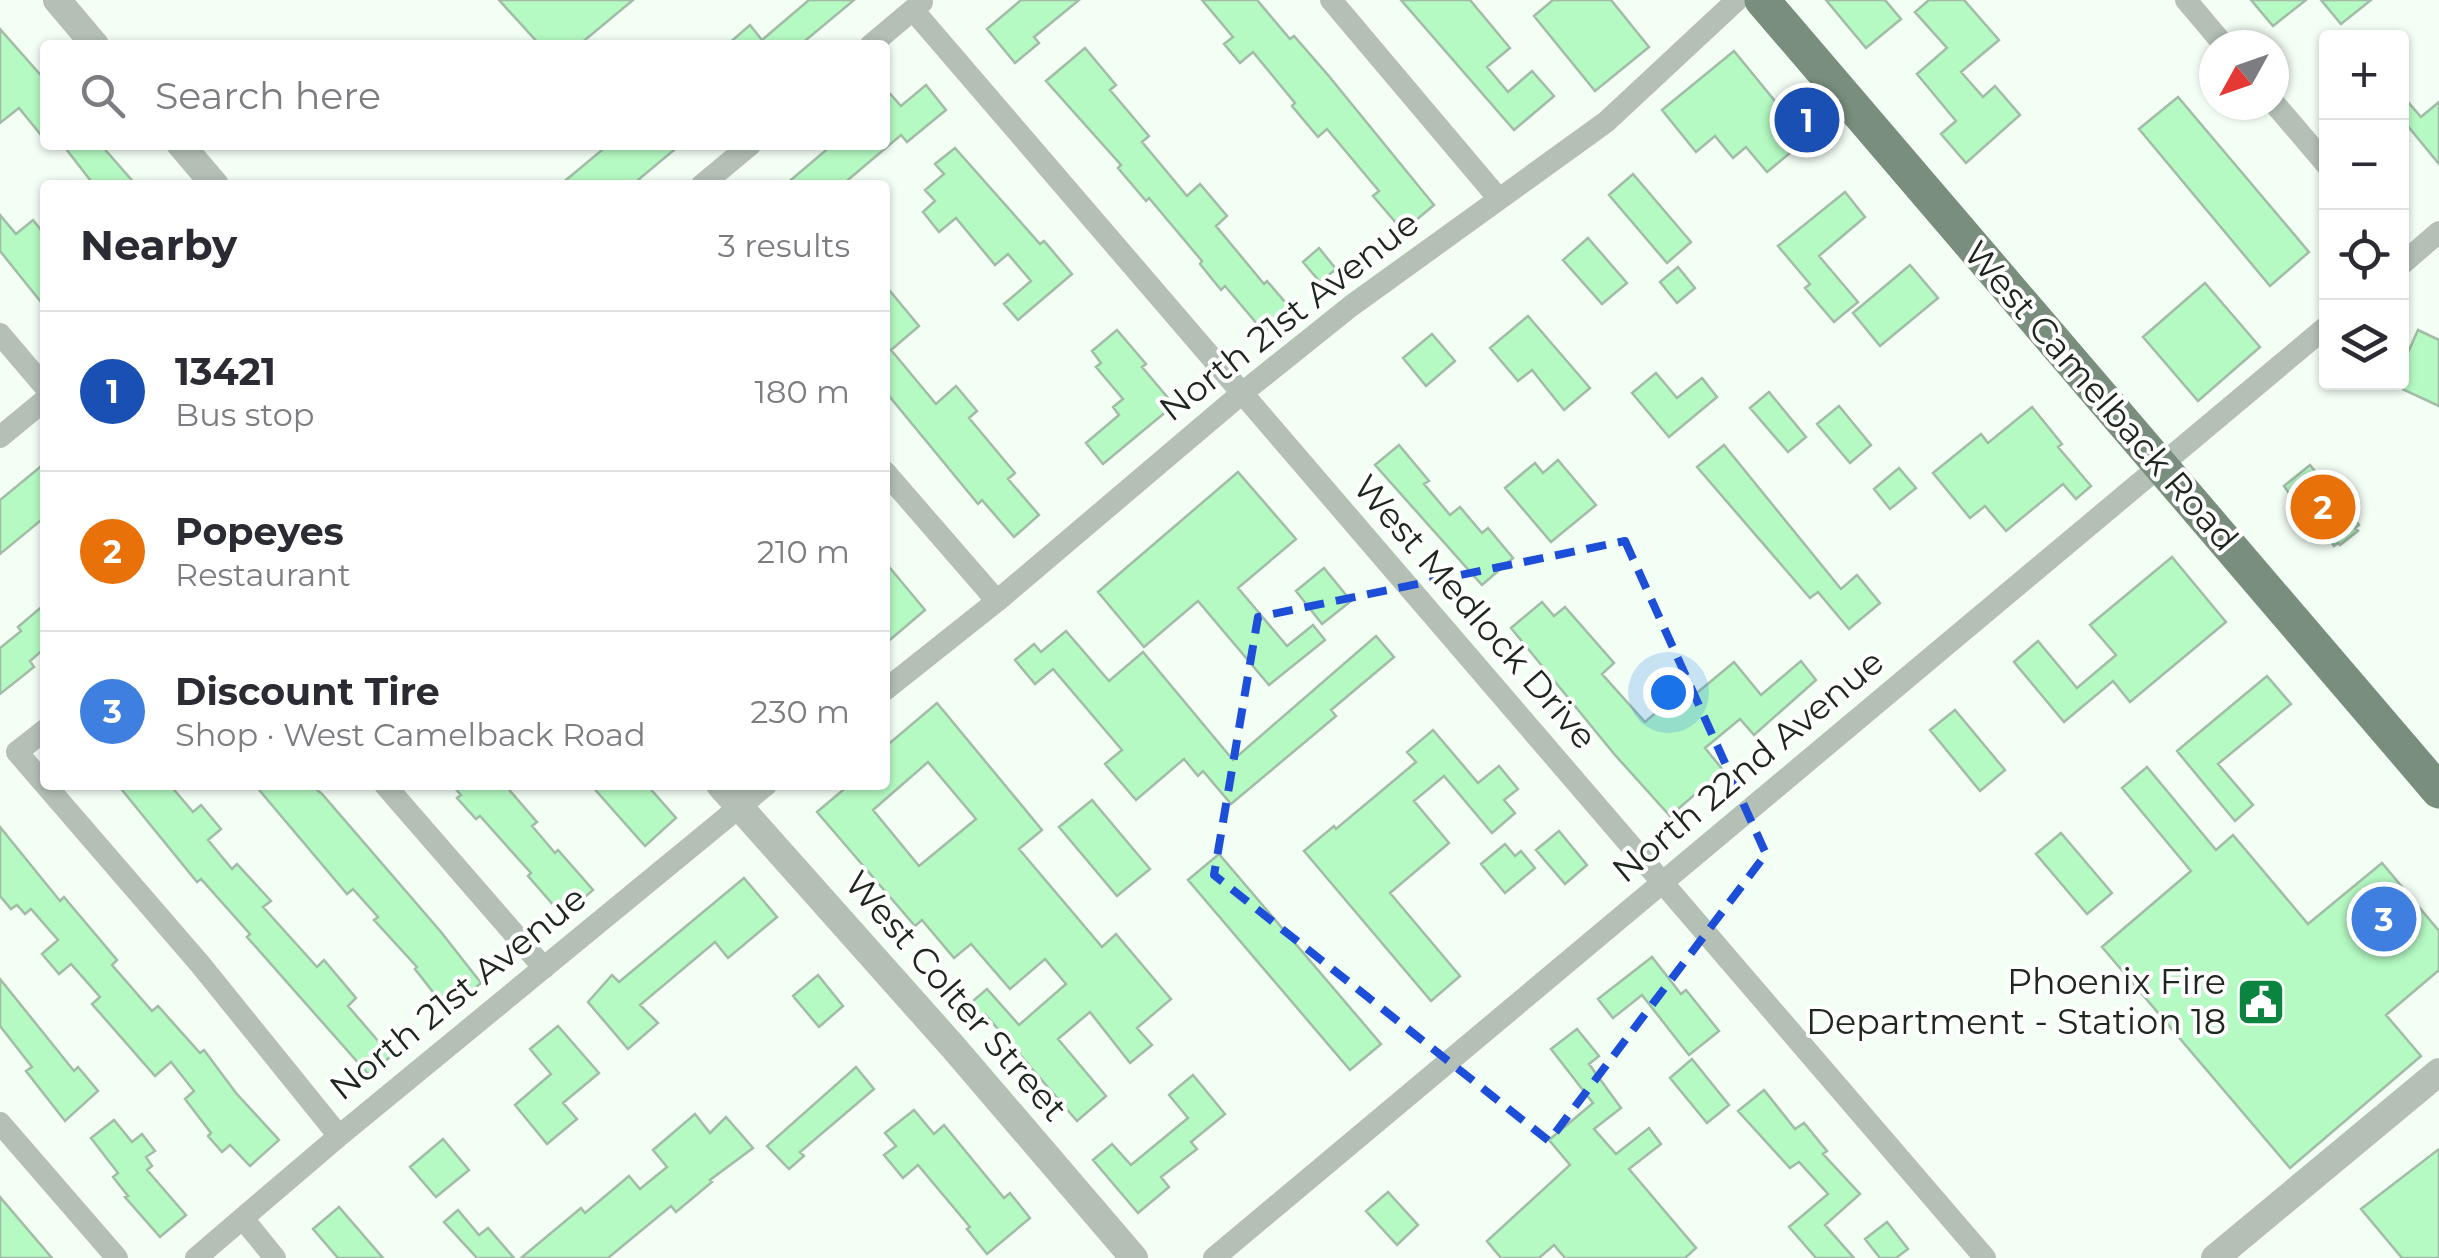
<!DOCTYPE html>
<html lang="en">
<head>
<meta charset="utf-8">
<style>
	:root { --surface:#fff; --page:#f2f2f3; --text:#2b2b33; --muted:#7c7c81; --line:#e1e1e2; --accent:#0a843e }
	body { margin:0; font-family:Montserrat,sans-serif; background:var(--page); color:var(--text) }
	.controls { position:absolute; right:30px; top:30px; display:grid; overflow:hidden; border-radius:10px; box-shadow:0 2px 8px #0004 }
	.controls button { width:90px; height:90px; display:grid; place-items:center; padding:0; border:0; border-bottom:2px solid var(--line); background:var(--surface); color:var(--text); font:50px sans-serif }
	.compass { position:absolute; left:2199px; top:30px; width:90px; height:90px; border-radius:50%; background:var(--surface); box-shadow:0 2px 8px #0004; rotate:230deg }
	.you { position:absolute; left:1668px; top:692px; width:35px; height:35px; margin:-25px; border:8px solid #fff; border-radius:50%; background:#1a73e8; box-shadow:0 0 0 15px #1a73e833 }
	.badge { display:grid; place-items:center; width:65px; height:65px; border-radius:50%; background:var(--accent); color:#fff; font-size:32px; font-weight:700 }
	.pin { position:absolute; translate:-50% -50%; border:5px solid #fff; box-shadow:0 2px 10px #0006 }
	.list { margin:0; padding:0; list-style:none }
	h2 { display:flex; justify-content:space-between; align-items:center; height:130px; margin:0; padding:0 40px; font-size:42px }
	h2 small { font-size:32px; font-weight:400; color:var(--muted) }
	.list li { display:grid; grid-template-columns:65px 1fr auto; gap:30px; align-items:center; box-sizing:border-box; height:160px; padding:0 40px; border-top:2px solid var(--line) }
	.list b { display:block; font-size:38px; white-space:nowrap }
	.list p { margin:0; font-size:32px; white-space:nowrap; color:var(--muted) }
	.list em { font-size:32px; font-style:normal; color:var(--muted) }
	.icon { flex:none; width:55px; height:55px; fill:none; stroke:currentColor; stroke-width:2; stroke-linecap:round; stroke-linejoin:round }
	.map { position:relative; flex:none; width:2439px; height:1258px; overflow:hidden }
	.search { position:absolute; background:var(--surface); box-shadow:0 2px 8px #0004; left:40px; top:40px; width:850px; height:110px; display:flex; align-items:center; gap:25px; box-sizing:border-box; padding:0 35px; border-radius:10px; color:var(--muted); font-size:38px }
	.panel { position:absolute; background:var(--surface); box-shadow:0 2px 8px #0004; left:40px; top:180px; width:850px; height:610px; border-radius:10px }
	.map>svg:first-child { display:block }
	.building { fill:#b5fac3; stroke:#a2bca7; stroke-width:2.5; fill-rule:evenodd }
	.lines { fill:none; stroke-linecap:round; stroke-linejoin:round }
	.minor { stroke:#b4c0b6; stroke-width:22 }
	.tertiary { stroke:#b4c0b6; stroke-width:28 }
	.primary { stroke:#798e7d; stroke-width:35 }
	.marked { fill:none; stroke:#1d4ed8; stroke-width:8; stroke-dasharray:20 12; stroke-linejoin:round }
	.labels { text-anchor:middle; stroke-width:8; stroke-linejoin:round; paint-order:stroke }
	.street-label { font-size:35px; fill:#1d271e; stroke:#fff }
	.poi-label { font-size:35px; fill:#1d271e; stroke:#fff; text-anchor:end }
</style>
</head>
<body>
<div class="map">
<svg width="2439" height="1258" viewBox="0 0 2439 1258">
	<rect width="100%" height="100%" fill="#f3fef5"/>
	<path class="building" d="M499,0H633L579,45H540Z
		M809,0H854L800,45H727L750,25L762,40Z
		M1021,0H1079L1034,37L1039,43L1015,63L987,29Z
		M1202,0H1257L1290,39L1294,36L1328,75L1434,205L1403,231L1373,196L1379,191L1327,129L1318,137L1292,106L1295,103L1253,52L1240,63L1224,44L1233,37Z
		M1401,0H1470L1510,48L1487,67L1508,92L1532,71L1554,96L1514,130Z
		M1553,0H1611L1649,47L1595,91L1534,16Z
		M1826,0H1885L1901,19L1866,48Z
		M1929,0H1964L1999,40L1961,72L1983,97L1995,86L2020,115L1966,163L1941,134L1956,121L1917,74L1947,48L1915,12Z
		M2251,0H2306L2273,26Z
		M2321,0H2371L2341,24Z
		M0,29L45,80V140L19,108L0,123Z
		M1085,48L1116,85L1110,90L1149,136L1142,142L1187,196L1200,184L1227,216L1216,226L1264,284L1267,281L1291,309L1264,332L1225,286L1221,290L1200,264L1202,261L1149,198L1146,201L1118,168L1121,165L1046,81Z
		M1734,51L1788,117L1799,108L1810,121L1799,130L1807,139L1767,172L1746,147L1733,158L1715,136L1696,152L1662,110Z
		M926,85L946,110L907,142L901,135L842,185H785L832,145H885V88L901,106Z
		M2402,95L2421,117L2439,102V164L2402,119Z
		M2178,97L2309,252L2270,286L2139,129Z
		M63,145H101L136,185H94Z
		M608,145H680L632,185H560Z
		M955,148L1040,244L1044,241L1072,274L1018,320L1004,304L1031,281L1008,254L995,265L956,218L939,232L923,212L935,201L925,190L944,174L935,164Z
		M1633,174L1691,242L1667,263L1609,195Z
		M1845,192L1865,217L1819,256L1858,302L1834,322L1805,288L1810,284L1778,246Z
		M0,215L16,234L33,220L45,235V307L0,251Z
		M1588,238L1627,283L1602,304L1563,260Z
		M1319,248L1336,269L1320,282L1303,262Z
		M1910,265L1938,298L1880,346L1853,313Z
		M1678,267L1695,288L1677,303L1660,282Z
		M2205,283L2260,347L2198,401L2143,337Z
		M885,285L919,326L891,350L936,404L956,386L977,411L969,418L1015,473L1008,479L1039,515L1014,537L982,500L978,504L885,391Z
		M1528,316L1590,388L1564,410L1532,370L1518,381L1490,348Z
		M1117,330L1146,364L1142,367L1174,405L1103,464L1086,443L1119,415L1113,407L1123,399L1096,367L1101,363L1092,351Z
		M2418,330L2439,340V406L2402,389V366Z
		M1432,334L1455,361L1426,386L1403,358Z
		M1656,373L1677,398L1702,378L1717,397L1669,437L1632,393Z
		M1769,392L1806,437L1788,452L1750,408Z
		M1839,406L1871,445L1850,463L1817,424Z
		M2032,407L2062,444L2058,447L2091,486L2076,499L2063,484L2006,531L1985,506L1970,518L1933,473L1981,434L1988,443Z
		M1399,445L1429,481L1424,484L1450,515L1460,507L1482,533L1488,528L1513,558L1482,585L1375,465Z
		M1724,445L1841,589L1857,575L1880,603L1849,629L1818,592L1810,598L1697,467Z
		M1558,460L1596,505L1551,542L1505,488L1535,463L1543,473Z
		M45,463V517L0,554V500Z
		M2310,465L2330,489L2332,488L2359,525L2355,528L2358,531L2340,545L2338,543L2334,546L2325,534L2320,537L2284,486Z
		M1899,468L1916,488L1890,509L1874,489Z
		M1238,472L1296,539L1238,588L1287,646L1313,625L1325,640L1269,685L1198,601L1144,647L1098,592Z
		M2172,557L2226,622L2130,702L2113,681L2064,722L2014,662L2038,641L2077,688L2116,655L2090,625Z
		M885,562L925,610L885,644Z
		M1324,568L1351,601L1322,624L1296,591Z
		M1542,602L1554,616L1565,607L1614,663L1602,674L1645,722L1666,704L1674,712L1734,662L1761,695L1801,661L1816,680L1754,735L1740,719L1705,748L1723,770L1670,816L1615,755L1511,628Z
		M45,604V648L30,661L34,667L0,694V648L21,631L18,627Z
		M1066,631L1109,681L1143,652L1233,760L1376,636L1394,657L1331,710L1336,716L1231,804L1203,771L1198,776L1184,759L1136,800L1105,764L1122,750L1053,669L1035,684L1015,660L1034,644L1041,652Z
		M2267,676L2291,704L2218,764L2253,805L2235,821L2177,751Z
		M937,703L1042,830L1019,849L1102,947L1116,934L1171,999L1137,1028L1152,1045L1130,1063L1090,1012L1058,1039L1106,1096L1077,1121L985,1014L972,1025L960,1012L987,989L1019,1025L1066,984L1045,959L1010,989L971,944L954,958L922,920L915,926L817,812L849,785H885V747ZM928,762L976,819L919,866L873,810Z
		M1955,710L2005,770L1980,791L1930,730Z
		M1433,730L1478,783L1499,766L1518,789L1504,800L1515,813L1492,833L1444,776L1414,801L1449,843L1390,893L1460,976L1431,1001L1304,851L1334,826L1336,829L1416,762L1407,752Z
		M2147,767L2216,850L2233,835L2308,924L2382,863L2439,931V970L2386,1015L2421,1056L2290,1168L2102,947L2191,871L2122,788Z
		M118,785H170L193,812L201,805L221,829L208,840L232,869L237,864L271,901L263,907L317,967L324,960L356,998L348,1006L391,1056L369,1075L247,937L250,934L201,879L197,882Z
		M255,785H311L322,794L441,932L481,983L447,1010L415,969L417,967L374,920L378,917L353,889L347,894Z
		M452,785H505L537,822L532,826L555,853L558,850L593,890L563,916L528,876L531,873L480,816L476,819L457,798L461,795Z
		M591,785H647L676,818L645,846Z
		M1092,800L1150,869L1117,896L1059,827Z
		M0,827L60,901L64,897L117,960L112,965L152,1011L158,1006L200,1053L204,1050L236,1093L279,1140L250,1166L230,1145L222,1152L208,1136L211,1133L185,1099L194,1091L171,1062L155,1076L92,1004L100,997L71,964L59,974L42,954L58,940L31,909L25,914L17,905L11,909L0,896Z
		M1559,831L1587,865L1565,884L1536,850Z
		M2061,833L2112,893L2087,914L2036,854Z
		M1505,844L1515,856L1521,851L1535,868L1505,893L1481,864Z
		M1219,854L1381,1044L1350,1070L1188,880Z
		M744,878L777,917L728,958L715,942L640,1005L658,1023L628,1049L588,1002L612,975L619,982Z
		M1652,957L1681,994L1686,990L1719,1031L1689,1055L1642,995L1613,1018L1598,999Z
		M818,975L843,1006L819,1027L793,996Z
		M0,979L74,1071L78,1067L98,1091L65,1121L26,1071L32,1067L0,1026Z
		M558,1026L599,1073L563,1103L577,1119L547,1144L515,1105L551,1074L530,1049Z
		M1577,1029L1599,1056L1589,1064L1621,1108L1594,1129L1616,1154L1649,1128L1661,1144L1629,1169L1696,1248L1685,1258H1565L1554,1245L1539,1258H1501L1487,1241L1570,1165L1549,1140L1593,1103L1551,1049Z
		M1692,1059L1729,1105L1707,1123L1670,1078Z
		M856,1067L874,1089L800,1152L804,1156L789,1169L767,1146Z
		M1193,1075L1225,1114L1191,1142L1197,1149L1161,1177L1169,1187L1138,1213L1093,1160L1112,1144L1131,1165L1188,1118L1169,1095Z
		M1764,1090L1795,1129L1804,1123L1827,1151L1823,1154L1860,1194L1825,1225L1854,1258H1816L1789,1227L1828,1194L1799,1162L1790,1168L1738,1111Z
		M914,1110L934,1134L944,1125L1004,1198L1010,1193L1030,1218L987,1254L967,1229L970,1227L918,1165L903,1178L884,1155L896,1146L885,1133Z
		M695,1114L710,1133L726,1117L753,1148L710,1180L712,1182L676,1212L671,1206L608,1258H521L581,1208L585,1213L629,1176L640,1189L667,1167L653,1150Z
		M114,1120L132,1142L142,1134L155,1151L146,1157L152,1166L147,1170L186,1215L160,1237L125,1197L128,1196L113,1177L118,1173L91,1138Z
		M443,1139L469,1170L436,1197L410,1167Z
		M2439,1149V1258H2402L2361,1209Z
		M1388,1192L1418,1225L1397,1245L1366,1211Z
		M0,1197L52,1258H0Z
		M339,1207L383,1258H338L313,1229Z
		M458,1210L479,1235L488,1228L514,1258H477L444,1222Z
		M1887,1222L1908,1249L1896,1258H1880L1865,1239Z"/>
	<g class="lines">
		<path class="minor" d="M1331,0L1499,199
			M2186,0L2224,45
			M913,10L1985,1258
			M871,45L922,2
			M2274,103L2326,164
			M702,185L750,145
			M2402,264L2439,232
			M0,334L45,387
			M0,437L45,400
			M885,472L997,601
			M885,690L997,601L1241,394L1351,306L1606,122L1737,0
			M45,730L17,752L200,964L339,1136
			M385,785L544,968
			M0,1123L117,1258
			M244,1220L275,1258
			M196,1258L339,1136L766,785
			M1214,1258L2326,327"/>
		<path class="tertiary" d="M57,0L95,45
			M181,145L215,185
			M720,785L954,1048L1134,1258
			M2215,1258L2439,1072"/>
		<path class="primary" d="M1762,0L2439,791"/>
	</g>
	<path class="marked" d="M1625,541L1766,854L1549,1141L1214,875L1258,617Z"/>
	<defs>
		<g id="civic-square" transform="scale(2.5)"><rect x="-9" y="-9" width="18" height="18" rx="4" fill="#0a843e" stroke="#fff"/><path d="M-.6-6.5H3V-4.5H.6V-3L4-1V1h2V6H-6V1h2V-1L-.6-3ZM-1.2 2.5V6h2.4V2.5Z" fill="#fff"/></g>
	</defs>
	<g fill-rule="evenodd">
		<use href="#civic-square" x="2261" y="1002"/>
	</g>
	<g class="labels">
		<g class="street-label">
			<text transform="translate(1289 316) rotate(-38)" y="12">North 21st Avenue</text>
			<text transform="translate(2101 396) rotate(49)" y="12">West Camelback Road</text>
			<text transform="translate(1475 612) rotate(49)" y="12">West Medlock Drive</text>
			<text transform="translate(1748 766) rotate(-40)" y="12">North 22nd Avenue</text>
			<text transform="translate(458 993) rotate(-39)" y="12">North 21st Avenue</text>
			<text transform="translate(956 996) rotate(49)" y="12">West Colter Street</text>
		</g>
		<g class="poi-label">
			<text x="2226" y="994">Phoenix Fire<tspan x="2226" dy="40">Department - Station 18</tspan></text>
		</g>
	</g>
</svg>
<div class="controls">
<button>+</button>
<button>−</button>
<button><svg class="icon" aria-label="locate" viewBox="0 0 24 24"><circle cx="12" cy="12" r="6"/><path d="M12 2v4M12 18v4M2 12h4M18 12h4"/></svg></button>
<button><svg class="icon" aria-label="layers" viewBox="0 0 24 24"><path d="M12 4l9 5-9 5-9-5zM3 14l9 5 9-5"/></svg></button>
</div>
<svg class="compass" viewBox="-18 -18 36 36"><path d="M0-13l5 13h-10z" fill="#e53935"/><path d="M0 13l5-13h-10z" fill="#7c7c81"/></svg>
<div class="you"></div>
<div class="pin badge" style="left:1807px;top:120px;background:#1a4fb4">1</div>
<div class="pin badge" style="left:2323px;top:507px;background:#e8710a">2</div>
<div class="pin badge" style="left:2384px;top:919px;background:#3f7fe0">3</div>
<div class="search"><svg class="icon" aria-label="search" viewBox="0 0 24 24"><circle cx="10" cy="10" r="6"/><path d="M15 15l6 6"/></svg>Search here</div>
<section class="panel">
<h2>Nearby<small>3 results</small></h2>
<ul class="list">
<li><span class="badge" style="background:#1a4fb4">1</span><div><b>13421</b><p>Bus stop</p></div><em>180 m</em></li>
<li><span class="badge" style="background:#e8710a">2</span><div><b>Popeyes</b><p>Restaurant</p></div><em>210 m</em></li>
<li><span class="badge" style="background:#3f7fe0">3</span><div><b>Discount Tire</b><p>Shop · West Camelback Road</p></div><em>230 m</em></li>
</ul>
</section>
</div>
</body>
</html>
